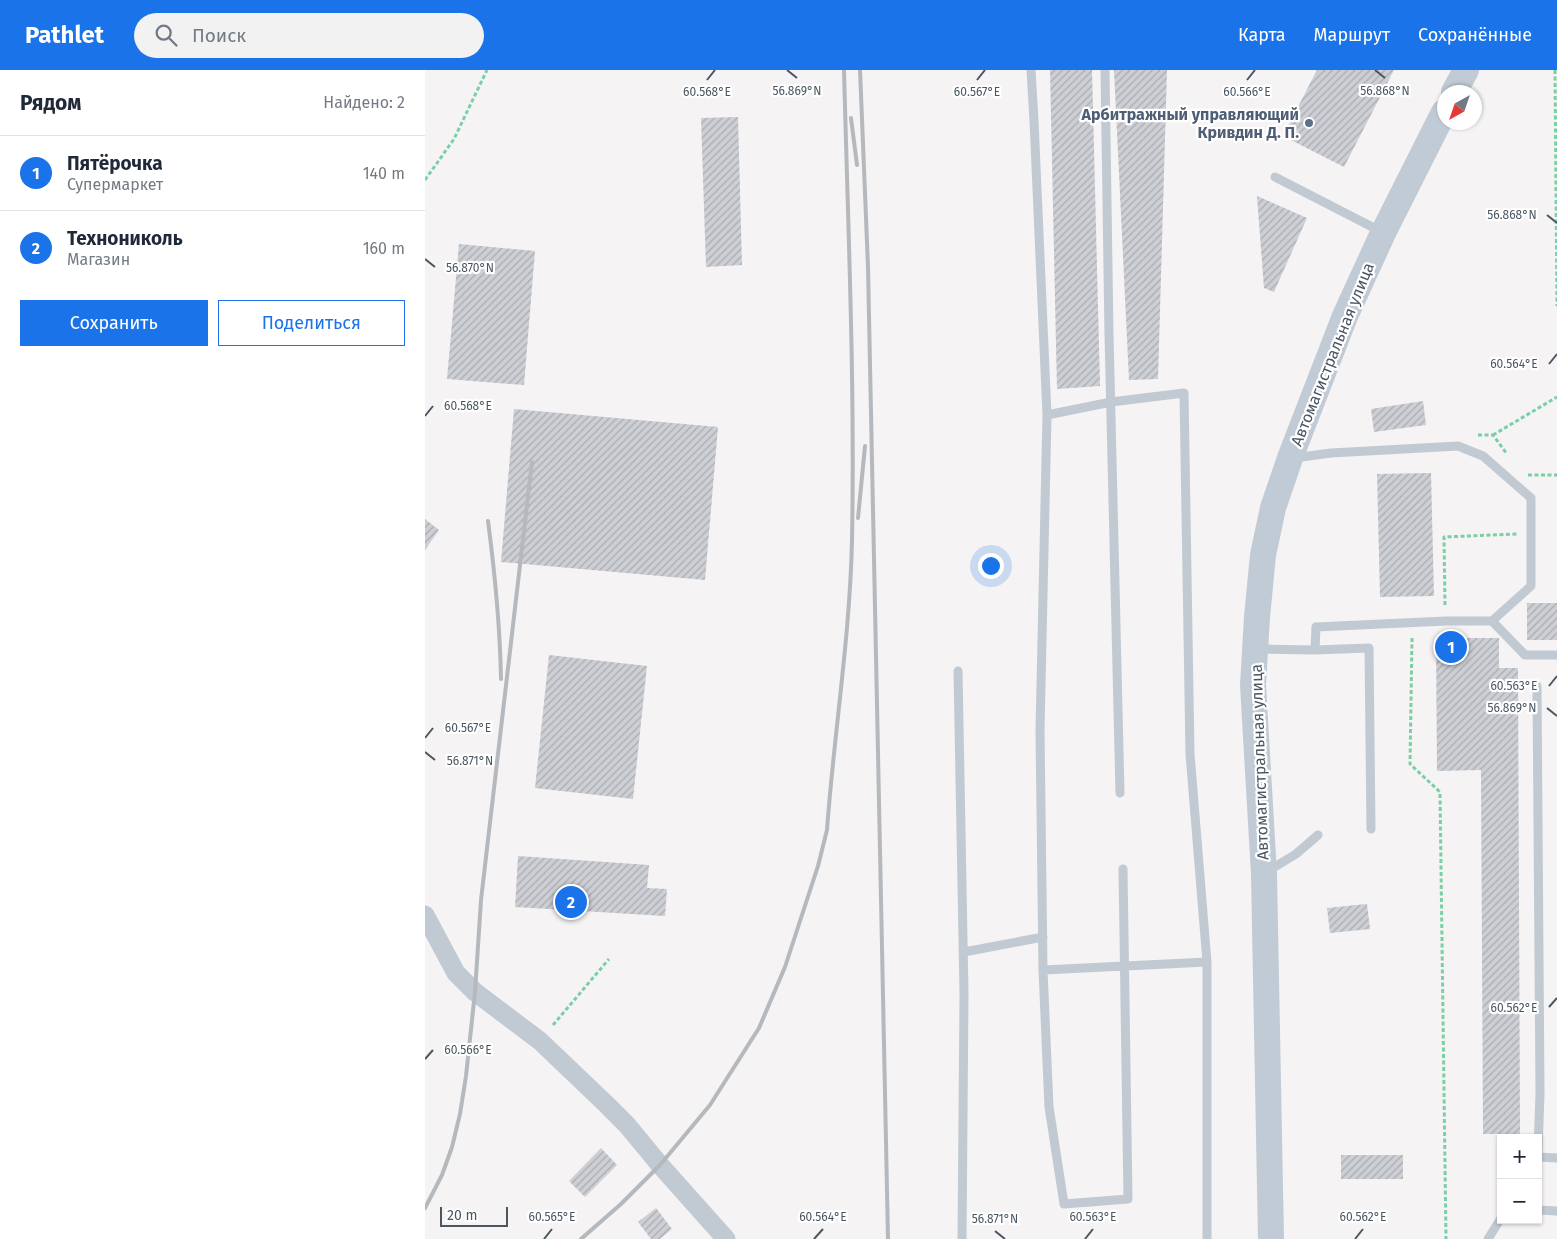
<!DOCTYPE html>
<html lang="ru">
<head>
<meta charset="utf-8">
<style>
	:root { --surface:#fff; --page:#f2f2f3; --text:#1f2937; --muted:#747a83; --line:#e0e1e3; --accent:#1a73e8 }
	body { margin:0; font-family:"Fira Sans",sans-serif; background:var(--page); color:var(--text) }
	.controls { position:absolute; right:15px; bottom:15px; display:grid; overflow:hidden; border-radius:0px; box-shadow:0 1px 4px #0004 }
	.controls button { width:45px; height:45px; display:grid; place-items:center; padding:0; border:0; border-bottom:1px solid var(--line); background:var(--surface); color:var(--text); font:25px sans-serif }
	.compass { position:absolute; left:1012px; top:15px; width:45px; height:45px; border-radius:50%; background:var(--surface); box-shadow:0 1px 4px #0004; rotate:220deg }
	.scale { position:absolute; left:15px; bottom:12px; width:68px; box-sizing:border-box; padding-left:5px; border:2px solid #4a5661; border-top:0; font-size:14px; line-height:18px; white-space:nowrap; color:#4a5661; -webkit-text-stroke:4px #fff; paint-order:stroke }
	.you { position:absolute; left:565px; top:495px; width:18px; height:18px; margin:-12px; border:4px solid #fff; border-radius:50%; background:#1a73e8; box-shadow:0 0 0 8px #1a73e833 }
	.badge { display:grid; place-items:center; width:32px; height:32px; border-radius:50%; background:var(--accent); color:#fff; font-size:16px; font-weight:700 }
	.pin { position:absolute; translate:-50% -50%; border:2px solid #fff; box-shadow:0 1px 5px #0006 }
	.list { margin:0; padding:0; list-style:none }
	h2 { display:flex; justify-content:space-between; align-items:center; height:65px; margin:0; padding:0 20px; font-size:21px }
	h2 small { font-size:16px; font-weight:400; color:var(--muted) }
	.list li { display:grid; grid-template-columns:32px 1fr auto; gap:15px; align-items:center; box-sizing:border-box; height:75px; padding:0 20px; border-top:1px solid var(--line) }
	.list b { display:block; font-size:19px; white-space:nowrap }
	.list p { margin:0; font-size:16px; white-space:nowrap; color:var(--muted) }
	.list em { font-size:16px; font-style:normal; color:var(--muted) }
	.actions { display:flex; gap:10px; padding:15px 20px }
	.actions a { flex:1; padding:11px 0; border:1px solid var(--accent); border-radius:0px; text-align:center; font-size:18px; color:var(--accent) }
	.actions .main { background:var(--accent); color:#fff }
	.icon { flex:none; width:28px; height:28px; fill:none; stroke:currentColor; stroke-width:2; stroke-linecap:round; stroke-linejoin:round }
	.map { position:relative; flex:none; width:1132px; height:1169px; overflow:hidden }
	header { display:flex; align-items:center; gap:30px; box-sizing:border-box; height:70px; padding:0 25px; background:var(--accent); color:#fff }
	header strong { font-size:24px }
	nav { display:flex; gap:28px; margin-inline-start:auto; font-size:18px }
	.search { width:350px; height:45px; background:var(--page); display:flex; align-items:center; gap:12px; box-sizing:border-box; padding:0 18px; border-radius:28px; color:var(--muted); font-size:19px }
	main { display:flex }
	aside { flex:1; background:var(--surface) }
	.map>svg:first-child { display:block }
	.building { fill:url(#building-hatch) }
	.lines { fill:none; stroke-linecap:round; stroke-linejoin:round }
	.path { stroke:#7ad0a6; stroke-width:3; stroke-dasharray:4 2.5; stroke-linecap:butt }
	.lane { stroke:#c1cad2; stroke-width:9 }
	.street { stroke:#c1cad2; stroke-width:19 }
	.secondary { stroke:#c1cbd6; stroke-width:26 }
	.rail { stroke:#b5b8bd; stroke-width:4 }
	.ticks { fill:none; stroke:#4a5661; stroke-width:2 }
	.service-dot { fill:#5c6f8a; stroke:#fff; stroke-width:2 }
	.labels { text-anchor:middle; stroke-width:4.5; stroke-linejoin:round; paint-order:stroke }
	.service-label { font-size:16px; font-weight:bold; fill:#4e5e75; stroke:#fff; text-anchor:end }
	.street-label { font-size:16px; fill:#4a5661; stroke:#fff }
	.ticks-label { font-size:12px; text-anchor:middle; fill:#4a5661; stroke:#fff; stroke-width:4.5; stroke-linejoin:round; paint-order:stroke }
</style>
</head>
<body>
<header>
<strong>Pathlet</strong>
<div class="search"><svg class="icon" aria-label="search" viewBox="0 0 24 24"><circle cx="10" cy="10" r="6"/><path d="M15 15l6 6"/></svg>Поиск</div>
<nav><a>Карта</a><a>Маршрут</a><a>Сохранённые</a></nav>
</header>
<main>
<aside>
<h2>Рядом<small>Найдено: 2</small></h2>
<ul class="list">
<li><span class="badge">1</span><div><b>Пятёрочка</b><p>Супермаркет</p></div><em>140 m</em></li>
<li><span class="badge">2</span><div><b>Технониколь</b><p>Магазин</p></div><em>160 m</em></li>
</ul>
<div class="actions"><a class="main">Сохранить</a><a>Поделиться</a></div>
</aside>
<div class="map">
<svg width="1132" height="1169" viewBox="0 0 1132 1169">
	<defs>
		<pattern id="building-hatch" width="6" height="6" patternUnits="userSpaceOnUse" patternTransform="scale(1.25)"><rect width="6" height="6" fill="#cdcfd5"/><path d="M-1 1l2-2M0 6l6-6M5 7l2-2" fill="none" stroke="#a8abb0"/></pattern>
	</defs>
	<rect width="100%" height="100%" fill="#f5f3f3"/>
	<path class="building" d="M625,0H667L675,316L632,319Z
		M689,0H742L733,309L704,310Z
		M892,0H969L919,97L858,66Z
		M313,47L317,195L281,197L276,48Z
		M832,126L882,148L849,222L839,218Z
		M34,174L110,181L99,315L22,309Z
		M998,331L1001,355L949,362L946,339Z
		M89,339L293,357L280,510L76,492Z
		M1006,403L1009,526L955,527L952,404Z
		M0,449L14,460L0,480Z
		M1102,533H1132V570H1102Z
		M1011,568H1074V598H1093L1095,1064H1058L1056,700L1012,701Z
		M124,585L222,596L208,729L110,718Z
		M93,786L224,795L222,818L242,819L240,846L90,837Z
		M942,834L945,859L905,863L902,838Z
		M176,1078L192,1095L160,1127L144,1111Z
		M916,1085H978V1109H916Z
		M231,1138L247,1159L235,1169H226L213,1152Z"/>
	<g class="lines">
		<path class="path" d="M1130,0L1132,236
			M0,110L29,69L62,0
			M1053,365H1068L1082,384
			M1068,365L1132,327
			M1103,405H1132
			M1020,535L1019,467L1092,464
			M987,568L985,694L1015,722L1021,1169
			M128,955L184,889"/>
		<path class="lane" d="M606,0L609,51L622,345L615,660L618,900L624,1037L639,1134L703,1129L698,799
			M680,0L684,264L695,723
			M850,107L957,162
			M622,345L686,332L759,323L765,684L782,892
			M1067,551L1100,585H1132
			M833,579L890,580L891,557L1021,551H1067L1106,516V428L1058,386L1033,376L906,383L869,388
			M890,580L944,578L946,759
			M533,601L539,923L537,1169
			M1112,616L1115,1023L1113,1082
			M843,801L871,784L893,765
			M539,882L618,867
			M618,900L782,892V1169
			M1113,1087L1132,1088
			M1113,1140L1132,1141
			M1063,1169L1076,1148"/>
		<path class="street" d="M0,845L31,903L50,922L115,971L181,1034L202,1055L235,1095L301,1169"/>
		<path class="secondary" d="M1029,22L1041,0
			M846,1169L839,804L828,615L832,547L838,485L848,438L865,388L920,246L958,163L1019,42"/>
		<path class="rail" d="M435,0L443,197L463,1169
			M426,48L432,95
			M433,448L440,376
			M63,451C70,504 75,556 76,609
			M0,1138L17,1105L27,1077L35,1044L41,1006L50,922L56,830L107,392
			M156,1169L196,1134L235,1095L285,1035L334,958L360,897L393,796L402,760C409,663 425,567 427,470C430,314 423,157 419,0"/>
	</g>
	<path class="ticks" d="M362,0L372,8M950,0L960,8M282,10L290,0M552,10L560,0M822,10L830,0M1122,145L1132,153M0,189L10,197M1124,294L1132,284M0,346L8,336M1124,616L1132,606M1122,638L1132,646M0,668L8,658M0,682L10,690M1124,937L1132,928M0,989L8,980M570,1161L580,1169M119,1169L127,1159M389,1169L398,1159M660,1169L668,1159M930,1169L938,1159"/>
	<circle class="service-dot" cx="884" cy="53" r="5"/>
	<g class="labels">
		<g class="service-label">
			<text x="874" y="50">Арбитражный управляющий<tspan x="874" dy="18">Кривдин Д. П.</tspan></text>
		</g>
		<g class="street-label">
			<text transform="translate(907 284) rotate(-68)" y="6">Автомагистральная улица</text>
			<text transform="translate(834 692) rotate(-92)" y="6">Автомагистральная улица</text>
		</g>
	</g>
	<g class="ticks-label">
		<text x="960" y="25">56.868°N</text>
		<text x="372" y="25">56.869°N</text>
		<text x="282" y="26">60.568°E</text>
		<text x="552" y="26">60.567°E</text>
		<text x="822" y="26">60.566°E</text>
		<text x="1087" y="149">56.868°N</text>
		<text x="45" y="202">56.870°N</text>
		<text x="1089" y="298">60.564°E</text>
		<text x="43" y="340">60.568°E</text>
		<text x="1089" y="620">60.563°E</text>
		<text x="1087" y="642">56.869°N</text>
		<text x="43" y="662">60.567°E</text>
		<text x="45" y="695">56.871°N</text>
		<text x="1089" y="942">60.562°E</text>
		<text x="43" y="984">60.566°E</text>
		<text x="127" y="1151">60.565°E</text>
		<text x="398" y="1151">60.564°E</text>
		<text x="668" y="1151">60.563°E</text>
		<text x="938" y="1151">60.562°E</text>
		<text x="570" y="1153">56.871°N</text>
	</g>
</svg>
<div class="controls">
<button>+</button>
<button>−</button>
</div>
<svg class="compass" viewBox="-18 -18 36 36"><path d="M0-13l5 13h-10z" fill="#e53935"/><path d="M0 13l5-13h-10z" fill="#747a83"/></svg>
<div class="scale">20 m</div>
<div class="you"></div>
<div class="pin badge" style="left:1026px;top:577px">1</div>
<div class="pin badge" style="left:146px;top:832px">2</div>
</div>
</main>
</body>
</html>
